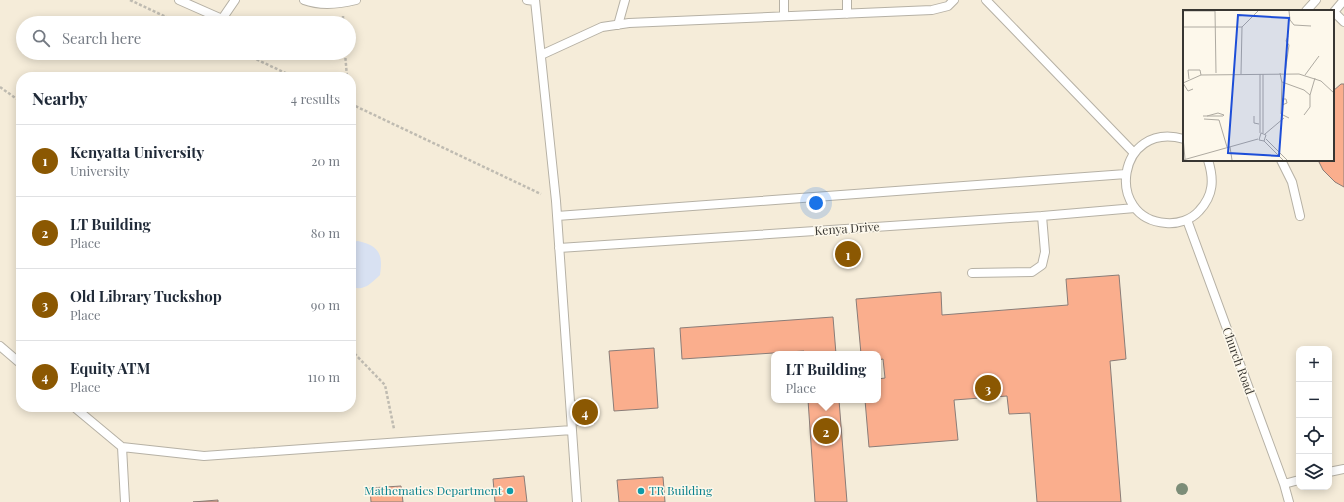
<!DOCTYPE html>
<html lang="en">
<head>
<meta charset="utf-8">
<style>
	:root { --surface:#fff; --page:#f6f6f7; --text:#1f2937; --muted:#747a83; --line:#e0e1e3; --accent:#8b5802 }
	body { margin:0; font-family:"Playfair Display",serif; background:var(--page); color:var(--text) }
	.controls { position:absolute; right:12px; bottom:12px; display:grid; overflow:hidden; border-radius:8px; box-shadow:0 2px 10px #0003 }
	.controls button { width:36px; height:36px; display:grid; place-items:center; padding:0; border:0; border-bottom:1px solid var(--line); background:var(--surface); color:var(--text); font:20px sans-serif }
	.you { position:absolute; left:816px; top:203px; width:14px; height:14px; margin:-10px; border:3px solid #fff; border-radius:50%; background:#1a73e8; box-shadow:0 0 0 6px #1a73e833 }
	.badge { display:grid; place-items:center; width:26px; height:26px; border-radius:50%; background:var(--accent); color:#fff; font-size:13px; font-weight:700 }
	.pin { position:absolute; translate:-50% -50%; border:2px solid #fff; box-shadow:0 1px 4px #0006 }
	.popup { position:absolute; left:771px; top:351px; width:110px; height:52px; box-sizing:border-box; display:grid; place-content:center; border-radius:8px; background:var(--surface); filter:drop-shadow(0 1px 3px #0005); font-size:13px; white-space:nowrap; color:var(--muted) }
	.popup b { font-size:15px; color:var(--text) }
	.popup::after { content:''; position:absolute; left:50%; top:100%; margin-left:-8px; border:8px solid transparent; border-top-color:var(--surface) }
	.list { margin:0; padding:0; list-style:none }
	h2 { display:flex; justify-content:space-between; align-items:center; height:52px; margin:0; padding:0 16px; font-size:17px }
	h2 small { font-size:13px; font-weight:400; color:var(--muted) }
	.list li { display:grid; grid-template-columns:26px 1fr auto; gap:12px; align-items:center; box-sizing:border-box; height:72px; padding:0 16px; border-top:1px solid var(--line) }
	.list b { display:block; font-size:15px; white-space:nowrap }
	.list p { margin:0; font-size:13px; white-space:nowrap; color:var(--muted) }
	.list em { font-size:13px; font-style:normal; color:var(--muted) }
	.icon { flex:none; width:22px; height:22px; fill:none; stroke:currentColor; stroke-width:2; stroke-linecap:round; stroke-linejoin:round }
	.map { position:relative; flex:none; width:1344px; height:502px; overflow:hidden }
	.search { position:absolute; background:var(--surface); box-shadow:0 2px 10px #0003; left:16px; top:16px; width:340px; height:44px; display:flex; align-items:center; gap:10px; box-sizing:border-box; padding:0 14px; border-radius:22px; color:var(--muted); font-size:15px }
	.panel { position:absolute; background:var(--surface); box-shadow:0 2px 10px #0003; left:16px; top:72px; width:340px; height:340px; border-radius:16px }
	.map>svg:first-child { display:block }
	.built { fill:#f5ecd9; fill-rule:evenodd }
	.water { fill:#d8e1f2 }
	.building { fill:#faae8d; stroke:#8a7d78 }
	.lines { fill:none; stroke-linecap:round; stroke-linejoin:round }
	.lane-casing { stroke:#b6b1a5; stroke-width:10 }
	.path { stroke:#bfbbb1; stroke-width:2.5; stroke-dasharray:3 2; stroke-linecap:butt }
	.lane { stroke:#fff; stroke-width:8 }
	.tree { fill:#7c8d78 }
	.culture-dot { fill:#0f9aa8; stroke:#fdf8eb; stroke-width:1.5 }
	.labels { text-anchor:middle; stroke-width:3; stroke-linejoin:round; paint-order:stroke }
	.street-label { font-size:12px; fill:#383632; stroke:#fdf8eb }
	.culture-label { font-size:12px; fill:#0d838f; stroke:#fdf8eb; text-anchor:end }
	.inset-road { fill:none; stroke:#aeaaa1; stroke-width:1 }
	.view { fill:#1d4ed8; fill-opacity:0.15; stroke:#1d4ed8; stroke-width:2 }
	.inset-edge { fill:none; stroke:#383632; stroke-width:2 }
</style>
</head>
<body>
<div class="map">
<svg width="1344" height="502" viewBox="0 0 1344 502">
	<rect width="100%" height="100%" fill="#fdf8eb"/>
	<path class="built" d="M0,0H1344V502H0ZM1184,11H1333V160H1184ZM23,23H349V53H23ZM21,77H351V407H21ZM1299,349H1329V487H1299ZM774,354H878V400H774Z"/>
	<path class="water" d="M358,241C380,246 383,255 380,275C370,284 365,291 351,287V242Z"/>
	<path class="building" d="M1341,84H1344V187L1335,182L1323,170L1318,160H1333V133L1334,132L1333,131V91Z
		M1119,275L1126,359L1110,361L1121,502H1037L1030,413L1009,414L1007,396L954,400L958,440L869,447L865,400H878V379L885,378L883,359L878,360V354H861L856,299L941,292L942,315L1068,305L1066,279Z
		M833,317L836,354H804V351L682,359L680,328Z
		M654,348L658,408L614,411L609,351Z
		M592,399L595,423L577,425L575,401Z
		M808,400H839L847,502H815Z
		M524,476L527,502H495L493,479Z
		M663,477L665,502H619L617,480Z
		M401,486L403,502H371L370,488Z
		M218,500V502H193Z"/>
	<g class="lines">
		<g class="lane-casing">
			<path id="lane" d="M179,0L222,19L235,0
				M304,0C320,6 340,4 356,0
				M527,0L535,1
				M535,0L556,201L577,502
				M784,0V16
				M986,0L1134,153
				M1306,11L1316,0
				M1334,12L1344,22
				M1333,13L1344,0
				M847,14V0
				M618,25L625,0
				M541,55L602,27L629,23L932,10L948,6L954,0
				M1184,139C1117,120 1104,219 1166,223C1178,224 1191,220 1199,211C1214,195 1214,179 1208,160
				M1281,160L1292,182L1300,216
				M557,216L1126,174
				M1187,220L1284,484L1289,502
				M559,248L1042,216L1135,208
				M972,273L1032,272L1042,265L1045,252L1042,216
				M0,346L21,364
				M74,407L122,447L204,456L572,430
				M122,447L125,502
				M1329,472L1344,469
				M1284,484L1299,480"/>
		</g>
		<path class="path" d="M130,0L179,23
			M343,16V23
			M243,53L294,77
			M345,53L347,77
			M0,87L21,102
			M351,104L541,194
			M351,350L385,385L394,429"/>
		<use href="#lane" class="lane"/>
	</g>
	<circle class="tree" cx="1182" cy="489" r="6"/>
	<g class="culture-dot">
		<circle cx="510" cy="491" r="4"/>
		<circle cx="641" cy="491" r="4"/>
	</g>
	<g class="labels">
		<g class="street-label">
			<text transform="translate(847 229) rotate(-4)" y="4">Kenya Drive</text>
			<text transform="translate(1238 361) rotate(70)" y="4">Church Road</text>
		</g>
		<g class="culture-label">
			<text x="502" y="495">Mathematics Department</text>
			<text x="649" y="495" text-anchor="start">TR Building</text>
		</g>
	</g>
	<g transform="translate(1183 10)">
		<rect width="151" height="151" fill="#fdf8eb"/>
		<path class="inset-road" d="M0,1H32M32,1L33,63M106,1L107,10L111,15L128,16M0,17H59M97,63L99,73L98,104L106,108M102,63L106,35L103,31L105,26M58,64L59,17L75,1M77,64V123M80,64V123M122,65L136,46M6,69L5,60H17L18,65M99,72L121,80L127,85V97L121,105M0,73L18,65L116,64L138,71L151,83M0,73L5,81L10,79M127,85L132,68M99,95L104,93L103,89H99M20,106H40L41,105L35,103L24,106M71,106V113L76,114M21,109L36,110L44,137M82,124L101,108M0,127L2,149M83,129L104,150M81,131L83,125L78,123L76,130L81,131L100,150M47,137L49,150M0,150L75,129"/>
		<path class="view" d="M55,5L106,8L96,146L45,143Z"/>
		<rect width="151" height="151" class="inset-edge"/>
	</g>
</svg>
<div class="controls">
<button>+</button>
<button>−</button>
<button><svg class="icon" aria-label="locate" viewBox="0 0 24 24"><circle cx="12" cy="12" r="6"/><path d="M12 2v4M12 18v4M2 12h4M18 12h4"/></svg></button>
<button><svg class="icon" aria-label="layers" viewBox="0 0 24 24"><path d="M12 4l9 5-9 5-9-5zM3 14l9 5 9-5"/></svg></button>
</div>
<div class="you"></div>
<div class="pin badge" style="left:848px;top:254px">1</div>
<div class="pin badge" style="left:826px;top:431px">2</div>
<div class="popup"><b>LT Building</b>Place</div>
<div class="pin badge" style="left:988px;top:388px">3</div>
<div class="pin badge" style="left:585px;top:412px">4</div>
<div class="search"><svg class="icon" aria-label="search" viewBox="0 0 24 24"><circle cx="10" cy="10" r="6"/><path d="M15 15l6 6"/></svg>Search here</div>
<section class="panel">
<h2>Nearby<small>4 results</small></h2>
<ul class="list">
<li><span class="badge">1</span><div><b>Kenyatta University</b><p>University</p></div><em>20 m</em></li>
<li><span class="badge">2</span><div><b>LT Building</b><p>Place</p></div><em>80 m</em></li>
<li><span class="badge">3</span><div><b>Old Library Tuckshop</b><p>Place</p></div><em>90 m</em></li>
<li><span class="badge">4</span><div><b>Equity ATM</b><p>Place</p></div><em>110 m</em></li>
</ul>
</section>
</div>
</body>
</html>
